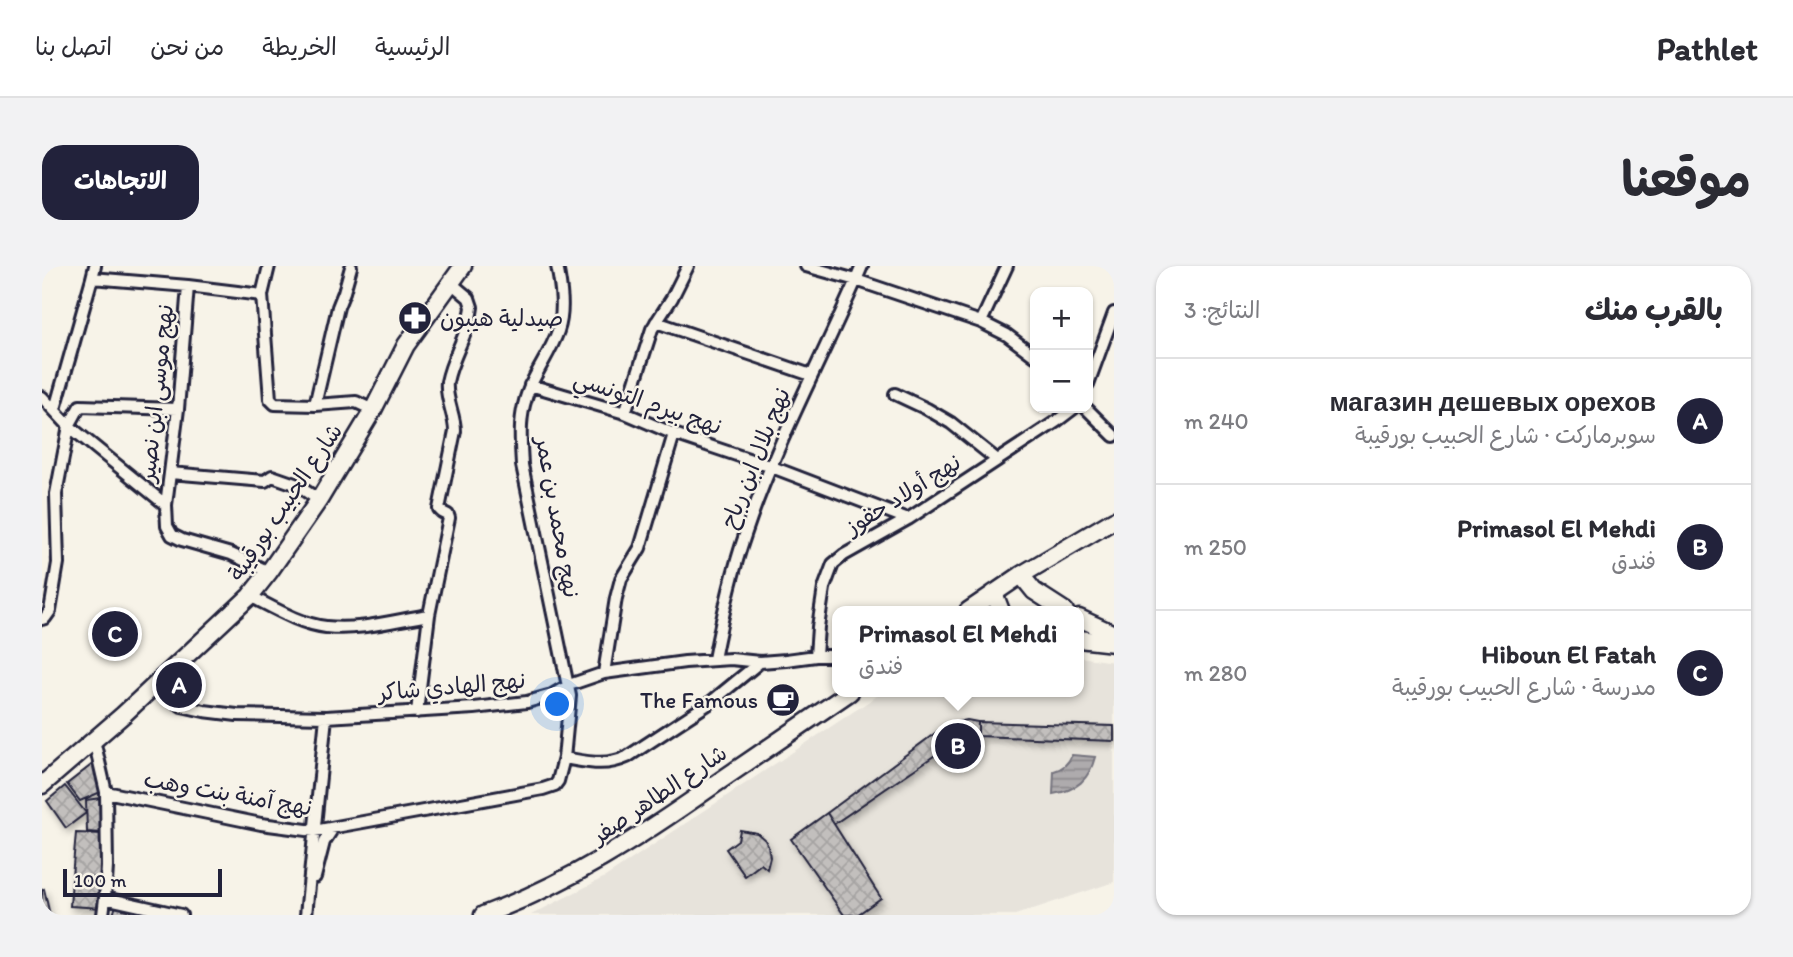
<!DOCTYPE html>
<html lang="ar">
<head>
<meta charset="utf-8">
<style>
	:root { --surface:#fff; --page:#f2f2f3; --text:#2b2b33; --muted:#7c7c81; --line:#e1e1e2; --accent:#22223b }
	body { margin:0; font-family:Itim,"Playpen Sans Arabic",sans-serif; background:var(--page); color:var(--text); direction:rtl }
	.controls { position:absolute; right:21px; top:21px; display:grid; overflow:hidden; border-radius:14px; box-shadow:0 2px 5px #0004 }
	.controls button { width:63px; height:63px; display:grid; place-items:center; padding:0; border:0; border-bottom:2px solid var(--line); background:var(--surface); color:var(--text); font:35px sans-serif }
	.scale { position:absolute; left:21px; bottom:18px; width:159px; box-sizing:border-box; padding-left:7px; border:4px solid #22223b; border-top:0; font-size:19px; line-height:24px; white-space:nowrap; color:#22223b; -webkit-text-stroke:5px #f7f3e8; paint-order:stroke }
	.you { position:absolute; left:516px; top:439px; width:24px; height:24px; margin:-18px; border:5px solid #fff; border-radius:50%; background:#1a73e8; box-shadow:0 0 0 10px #1a73e833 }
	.badge { display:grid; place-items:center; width:46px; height:46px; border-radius:50%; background:var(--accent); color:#fff; font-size:23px; font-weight:700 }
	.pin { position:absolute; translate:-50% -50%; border:4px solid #fff; box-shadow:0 2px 7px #0006 }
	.popup { position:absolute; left:790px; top:340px; width:252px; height:91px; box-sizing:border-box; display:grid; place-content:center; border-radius:14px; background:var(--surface); filter:drop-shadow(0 2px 5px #0005); font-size:23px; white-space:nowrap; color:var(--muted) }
	.popup b { font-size:26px; color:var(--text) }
	.popup::after { content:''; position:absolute; left:50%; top:100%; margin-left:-14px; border:14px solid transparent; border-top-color:var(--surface) }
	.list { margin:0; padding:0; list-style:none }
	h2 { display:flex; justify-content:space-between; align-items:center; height:91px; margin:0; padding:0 28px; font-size:30px }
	h2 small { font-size:23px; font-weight:400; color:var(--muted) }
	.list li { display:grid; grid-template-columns:46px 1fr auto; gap:21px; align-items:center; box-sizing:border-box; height:126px; padding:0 28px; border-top:2px solid var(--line) }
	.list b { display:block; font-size:26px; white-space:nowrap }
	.list p { margin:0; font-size:23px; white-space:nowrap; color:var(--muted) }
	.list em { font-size:23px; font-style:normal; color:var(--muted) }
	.map { position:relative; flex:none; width:1072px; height:649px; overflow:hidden; direction:ltr; border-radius:21px }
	header { display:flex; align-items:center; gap:42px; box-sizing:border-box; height:98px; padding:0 35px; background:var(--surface); border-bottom:2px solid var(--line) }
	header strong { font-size:33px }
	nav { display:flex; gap:38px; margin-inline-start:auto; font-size:24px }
	.intro { display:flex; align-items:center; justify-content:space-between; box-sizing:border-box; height:168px; padding:0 42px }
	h1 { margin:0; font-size:49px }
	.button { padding:18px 32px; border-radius:21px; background:var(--accent); color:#fff; font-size:24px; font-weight:700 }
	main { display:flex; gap:42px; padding:0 42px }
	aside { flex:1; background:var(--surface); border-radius:21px; box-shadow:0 2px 5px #0004 }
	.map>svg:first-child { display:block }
	.built { fill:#e7e3db }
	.water { fill:url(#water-rules); stroke:#76747f; stroke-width:2 }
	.building { fill:url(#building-cross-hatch); stroke:#22223b; stroke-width:2; filter:url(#shadow) }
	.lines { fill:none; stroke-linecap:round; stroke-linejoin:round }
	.street-casing { stroke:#22223b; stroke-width:16 }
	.secondary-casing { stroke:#22223b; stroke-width:21 }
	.street { stroke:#f7f3e8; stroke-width:10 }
	.secondary { stroke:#f7f3e8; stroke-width:16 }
	.labels { text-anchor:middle; stroke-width:5; stroke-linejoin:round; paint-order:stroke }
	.poi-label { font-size:23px; fill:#22223b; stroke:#f7f3e8; text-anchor:start }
	.street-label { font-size:23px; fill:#22223b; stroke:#f7f3e8 }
</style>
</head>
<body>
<header>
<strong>Pathlet</strong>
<nav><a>الرئيسية</a><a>الخريطة</a><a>من نحن</a><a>اتصل بنا</a></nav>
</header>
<div class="intro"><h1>موقعنا</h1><a class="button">الاتجاهات</a></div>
<main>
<aside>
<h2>بالقرب منك<small>النتائج: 3</small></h2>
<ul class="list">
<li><span class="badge">A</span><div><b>магазин дешевых орехов</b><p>سوبرماركت · شارع الحبيب بورقيبة</p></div><em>240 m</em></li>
<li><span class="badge">B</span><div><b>Primasol El Mehdi</b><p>فندق</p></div><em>250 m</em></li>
<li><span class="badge">C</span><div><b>Hiboun El Fatah</b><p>مدرسة · شارع الحبيب بورقيبة</p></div><em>280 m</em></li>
</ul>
</aside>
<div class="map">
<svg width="1072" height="649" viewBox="0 0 1072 649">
	<defs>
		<pattern id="water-rules" width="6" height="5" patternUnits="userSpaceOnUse" patternTransform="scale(1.75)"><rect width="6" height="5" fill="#aeabad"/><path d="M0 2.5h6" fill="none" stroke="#8d8b8e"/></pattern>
		<pattern id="building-cross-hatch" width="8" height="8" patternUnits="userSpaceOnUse" patternTransform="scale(1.75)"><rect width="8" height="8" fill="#c2bfbd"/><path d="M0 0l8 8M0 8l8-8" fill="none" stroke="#a6a4a3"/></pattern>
		<filter id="shadow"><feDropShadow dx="2.5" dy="4.5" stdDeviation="3.5" flood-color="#0004"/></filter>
	</defs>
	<rect width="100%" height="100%" fill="#f7f3e8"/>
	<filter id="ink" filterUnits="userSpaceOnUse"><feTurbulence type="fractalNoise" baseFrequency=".0143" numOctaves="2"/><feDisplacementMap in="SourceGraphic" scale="14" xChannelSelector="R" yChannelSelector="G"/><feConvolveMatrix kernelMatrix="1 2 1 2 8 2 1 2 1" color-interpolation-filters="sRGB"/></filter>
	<g filter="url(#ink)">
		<path class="built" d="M1037,391L1072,396V616L973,649H489L563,611L841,426H1037Z"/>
		<path class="water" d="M1030,489L1053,491C1047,514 1035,524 1011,528L1012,505C1021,503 1026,498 1030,489Z"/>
		<path class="building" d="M925,454L936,456V485L912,491L896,465L906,458Z
			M936,456L1072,460V475L936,470Z
			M896,465L905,481L792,558L785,547Z
			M52,497L61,525L38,535L25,518Z
			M23,520L44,547L24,562L5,535Z
			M59,532L61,567L45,566L44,534Z
			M785,547L839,632L815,649H802L749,573Z
			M698,564L715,567L723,574L726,580L728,591L725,603L719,598L703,610L684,583L696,574Z
			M34,567L61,568L60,612L30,610Z
			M30,614L60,615V642L28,640Z
			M2,623L8,649H0V624Z
			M74,639L110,649H71Z"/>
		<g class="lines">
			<g class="street-casing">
				<path id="street" d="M53,0L50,12L146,20L220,29
					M227,0L220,29L228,133L233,138L273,139
					M764,0L814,14L939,56L965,69L993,90
					M309,1L302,26L296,41L273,139L314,136L331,144
					M614,56L769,109
					M939,56L965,0
					M1046,118L1072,47
					M488,119L583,147L632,168L730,201L866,253
					M853,128L885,143L909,157L954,193
					M0,131L27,160L124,239L125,260L130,269L140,274L189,288L227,306
					M1044,142L1072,170
					M13,143L50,12
					M583,147L610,63L630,32L646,0
					M128,207L223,215L230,210L253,218L277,234
					M124,239L136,143L146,20
					M208,330C232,342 258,358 284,361C318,365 354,354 387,349
					M0,353L3,352L8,345L16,297L14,228L27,160L38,140L136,143
					M774,390L776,361L782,322L791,298L802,289L866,253L1015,155L1032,142
					M672,393C680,352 689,309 703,269C734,176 782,90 820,0
					M562,407L574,332L579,313L598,282L632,168
					M115,418L126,431L140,440L162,445L195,449L284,451L432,442L485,436L510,429L527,419L562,407L643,396L689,393L718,396L744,394L774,390H795
					M375,446L387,349L407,252L406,249L400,246L397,243L413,165C413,149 403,132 405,116C410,90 427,67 430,41L427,32L408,16
					M52,474L64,526L219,558L272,565L501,523L513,519L516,515L522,492L528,430L480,199C479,179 477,159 482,139C488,112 507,91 516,65C523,45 519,20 515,0
					M522,492C546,496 563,501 585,491L669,436L718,396
					M64,526L65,601L63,632L139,649
					M273,611L282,576L291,562
					M61,649L63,632
					M264,649L284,451"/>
			</g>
			<g class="secondary-casing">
				<path id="secondary" d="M979,309L992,325L1023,345
					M952,327L959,345
					M926,345L979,309L1072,254
					M1037,352L1072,368
					M1037,373L1072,377
					M0,519L81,449L208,330L227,306L277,234L331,144L364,79L421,0
					M441,649C526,618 598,571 672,519C717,488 763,457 808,426"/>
			</g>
			<use href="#street" class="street"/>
			<use href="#secondary" class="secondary"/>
		</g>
	</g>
	<defs>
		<g id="pharmacy-disc" transform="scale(1.75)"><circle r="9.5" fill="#22223b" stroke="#f7f3e8"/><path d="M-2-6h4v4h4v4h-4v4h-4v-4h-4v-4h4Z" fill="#fff"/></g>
		<g id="cafe-disc" transform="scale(1.75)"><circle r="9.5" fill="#22223b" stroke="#f7f3e8"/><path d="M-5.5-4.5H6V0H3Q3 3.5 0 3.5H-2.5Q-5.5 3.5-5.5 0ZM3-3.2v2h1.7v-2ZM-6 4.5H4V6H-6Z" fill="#fff"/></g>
	</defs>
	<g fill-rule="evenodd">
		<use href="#pharmacy-disc" x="373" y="52"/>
		<use href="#cafe-disc" x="741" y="434"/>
	</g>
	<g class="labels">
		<g class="poi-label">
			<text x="398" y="60">صيدلية هيبون</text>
			<text x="716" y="442" text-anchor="end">The Famous</text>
		</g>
		<g class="street-label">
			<text transform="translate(114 127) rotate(-84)" y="8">نهج موسى ابن نصير</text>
			<text transform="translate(606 136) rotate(19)" y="8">نهج بيرم التونسي</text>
			<text transform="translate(713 192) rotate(-68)" y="8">نهج بلال ابن رباح</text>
			<text transform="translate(861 228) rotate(-32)" y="8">نهج أولاد حفوز</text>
			<text transform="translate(243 236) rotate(-56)" y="8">شارع الحبيب بورقيبة</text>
			<text transform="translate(516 251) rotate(80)" y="8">نهج محمد بن عمر</text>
			<text transform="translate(410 420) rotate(-5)" y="8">نهج الهادي شاكر</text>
			<text transform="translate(186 527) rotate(10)" y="8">نهج آمنة بنت وهب</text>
			<text transform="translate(617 528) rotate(-34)" y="8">شارع الطاهر صفر</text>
		</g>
	</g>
</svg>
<div class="controls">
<button>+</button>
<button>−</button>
</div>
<div class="scale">100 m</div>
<div class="you"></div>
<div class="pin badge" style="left:137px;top:419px">A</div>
<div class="pin badge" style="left:916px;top:480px">B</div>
<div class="popup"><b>Primasol El Mehdi</b>فندق</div>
<div class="pin badge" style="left:73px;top:368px">C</div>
</div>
</main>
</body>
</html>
